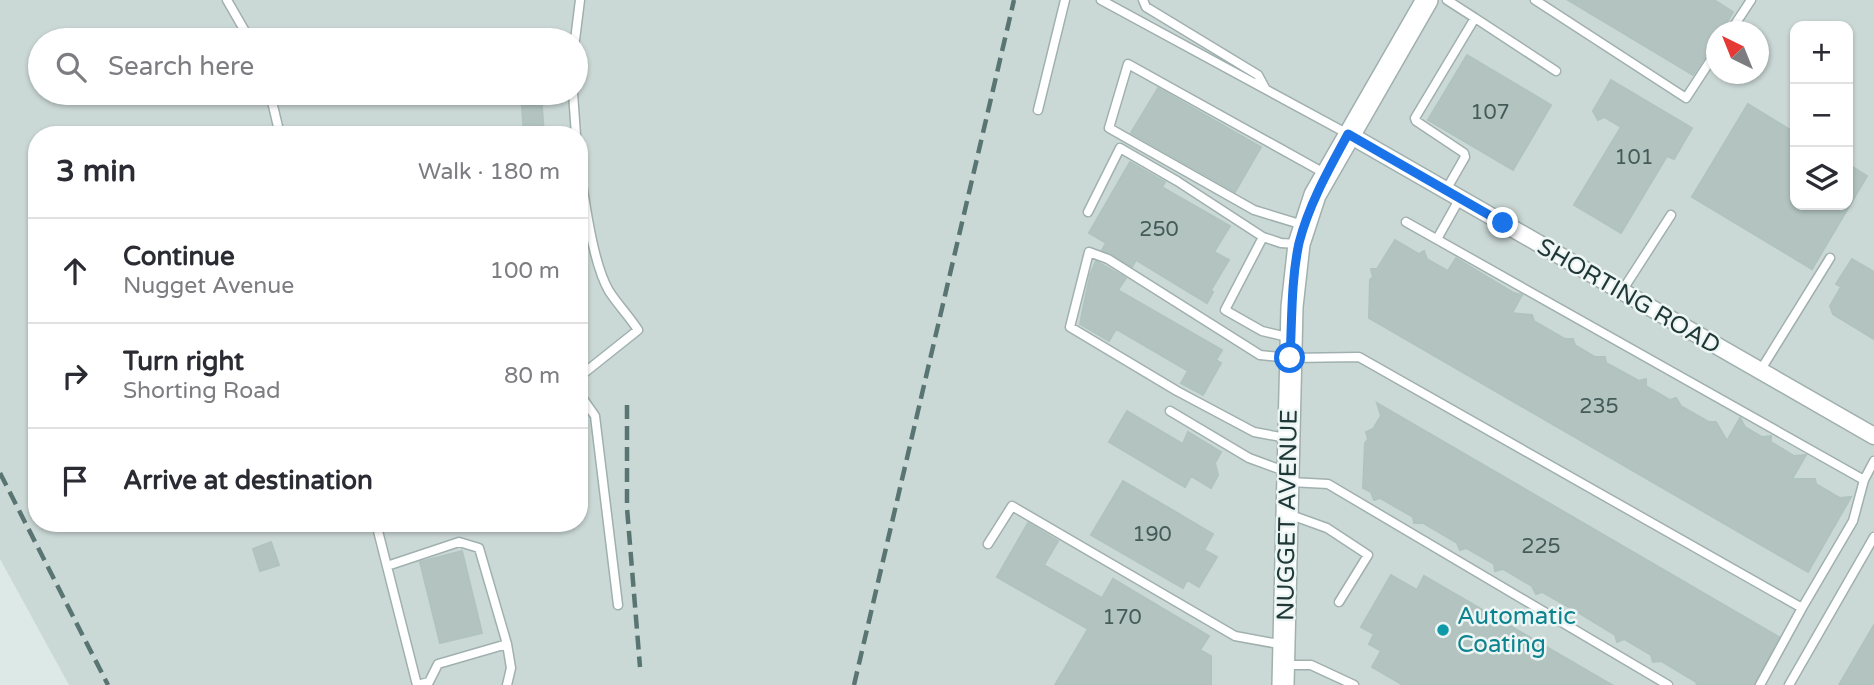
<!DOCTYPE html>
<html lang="en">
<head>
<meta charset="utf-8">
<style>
	:root { --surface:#fff; --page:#f2f2f3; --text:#2b2b33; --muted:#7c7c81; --line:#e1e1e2 }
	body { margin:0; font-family:"Varela Round",sans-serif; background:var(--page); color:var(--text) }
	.controls { position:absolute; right:21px; top:21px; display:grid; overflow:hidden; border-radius:14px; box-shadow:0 2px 5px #0004 }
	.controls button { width:63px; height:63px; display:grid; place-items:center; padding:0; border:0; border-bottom:2px solid var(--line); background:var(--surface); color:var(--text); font:35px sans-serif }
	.compass { position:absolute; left:1706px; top:21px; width:63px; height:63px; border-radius:50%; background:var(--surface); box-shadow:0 2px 5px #0004; rotate:317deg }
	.stop { position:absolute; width:21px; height:21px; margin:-16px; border:5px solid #1a73e8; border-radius:50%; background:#fff }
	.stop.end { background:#1a73e8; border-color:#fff; box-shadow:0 2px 7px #0008 }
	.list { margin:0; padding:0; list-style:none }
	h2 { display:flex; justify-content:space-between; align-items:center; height:91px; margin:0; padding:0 28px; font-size:30px }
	h2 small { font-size:23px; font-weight:400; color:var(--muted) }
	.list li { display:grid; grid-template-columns:46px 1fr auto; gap:21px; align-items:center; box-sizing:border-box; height:105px; padding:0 28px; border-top:2px solid var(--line) }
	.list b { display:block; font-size:26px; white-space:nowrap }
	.list p { margin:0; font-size:23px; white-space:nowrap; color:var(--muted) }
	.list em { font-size:23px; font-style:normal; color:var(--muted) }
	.icon { flex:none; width:38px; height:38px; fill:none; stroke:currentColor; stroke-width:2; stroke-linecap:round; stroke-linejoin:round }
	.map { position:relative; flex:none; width:1874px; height:685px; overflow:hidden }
	.search { position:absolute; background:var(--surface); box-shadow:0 2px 5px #0004; left:28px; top:28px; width:560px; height:77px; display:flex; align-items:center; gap:18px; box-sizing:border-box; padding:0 24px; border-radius:38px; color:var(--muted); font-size:26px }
	.panel { position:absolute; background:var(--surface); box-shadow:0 2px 5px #0004; left:28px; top:126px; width:560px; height:406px; border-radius:28px }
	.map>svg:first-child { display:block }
	.built { fill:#cbd9d6; fill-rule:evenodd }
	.building { fill:#b3c4c0; stroke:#b0c3bf; stroke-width:2 }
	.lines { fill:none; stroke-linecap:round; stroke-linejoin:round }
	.service-casing { stroke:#a0b0ae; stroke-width:11 }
	.minor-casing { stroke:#a0b0ae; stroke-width:19 }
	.tertiary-casing { stroke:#a0b0ae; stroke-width:24 }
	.service { stroke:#fff; stroke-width:8 }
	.minor { stroke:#fff; stroke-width:16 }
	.tertiary { stroke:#fff; stroke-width:21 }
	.rail { stroke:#597573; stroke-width:4.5; stroke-dasharray:14 7; stroke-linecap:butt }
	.route { stroke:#1a73e8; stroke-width:9 }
	.culture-dot { fill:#0f9aa8; stroke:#edf6f4; stroke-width:2.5 }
	.labels { text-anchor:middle; stroke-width:5; stroke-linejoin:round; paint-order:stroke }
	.number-label { font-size:21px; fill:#445b59 }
	.street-label { font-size:24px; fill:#1f3837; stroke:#edf6f4 }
	.culture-label { font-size:24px; fill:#0d838f; stroke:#edf6f4; text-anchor:start }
</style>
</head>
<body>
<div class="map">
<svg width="1874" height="685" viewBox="0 0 1874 685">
	<rect width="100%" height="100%" fill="#dde9e6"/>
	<path class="built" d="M0,0H1874V685H69L0,559ZM1795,26H1848V205H1795ZM1716,32H1758V74H1716ZM40,40H576V93H40ZM37,135H579V523H37Z"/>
	<path class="building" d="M1568,0H1714L1733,12L1721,32H1717V39L1693,75Z
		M1467,55L1551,105L1513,170L1428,120Z
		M1611,80L1692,128L1674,159L1667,156L1621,233L1574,205L1621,127L1604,117L1598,120L1593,111Z
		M1158,88L1261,147L1235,192L1131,133Z
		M521,93H541L544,135H524Z
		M1748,104L1795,133V205H1848V164L1867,176L1812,269L1692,197Z
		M1130,162L1165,182L1162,187L1230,226L1214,252L1229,260L1211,290L1213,292L1207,303L1136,260L1132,267L1102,250L1106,243L1089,233Z
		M1395,240L1419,254L1424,251L1427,259L1448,271L1456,258L1514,293L1522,295L1512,313L1532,315L1534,321L1565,339H1573L1575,345L1595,357H1605L1606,363L1639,381L1646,379V386L1670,400L1676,398L1681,406L1709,422H1716L1727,441L1740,418L1745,427L1762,437L1771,436V442L1794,456L1806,455L1792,479H1815L1816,484L1840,498L1851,497L1808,572L1369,318L1370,280L1373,277L1371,269H1377Z
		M1852,259L1874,272V339L1833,314L1830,306L1841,287L1836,284Z
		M1096,261L1126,278L1118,290L1222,350L1216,360L1221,363L1203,395L1181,383L1188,371L1116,329L1109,341L1080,324L1090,275Z
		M1377,403L1779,637L1754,685H1697L1696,682L1661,661L1653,662L1651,655L1624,639L1617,642L1615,635L1579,613L1572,614L1570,608L1542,592L1536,594L1532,586L1503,569L1495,571L1494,564L1466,548L1460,550L1457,543L1423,523H1414L1413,517L1380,498L1374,500L1371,492L1363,488L1365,443L1368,439L1366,432L1373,429L1381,416Z
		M1127,411L1183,444L1188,432L1221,452L1215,463L1218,475L1211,488L1191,476L1185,487L1109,442Z
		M1123,481L1213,534L1204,550L1217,557L1199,587L1187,580L1183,588L1091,535Z
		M1028,523L1058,541L1044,565L1102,598L1113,579L1209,636L1200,650L1211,656V685H1055L1088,629L997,577Z
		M271,542L279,565L260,571L253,549Z
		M462,551L482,633L440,643L420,562Z
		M1391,575L1417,590L1424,576L1612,685H1403L1372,667L1381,651L1369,644L1374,634L1361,627Z
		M1874,625V685H1839Z"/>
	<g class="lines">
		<g class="service-casing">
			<path id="service" d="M227,0L250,40
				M1101,0L1348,134
				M1143,0L1146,7L1258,75L1265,88
				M1535,0L1686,98L1716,52
				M1475,18L1556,71
				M1730,32L1751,0
				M575,40L580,0
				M270,93L280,135
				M573,93L576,135
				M1038,110L1065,0
				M579,165C585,199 592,262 609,291C618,305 629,316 638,330L579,377
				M1446,190L1465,157L1464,153L1416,121L1415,118L1475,18L1447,0
				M1088,212L1120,148L1177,181L1263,237
				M1406,222L1864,480
				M1303,225L1254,210L1109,128L1128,64L1326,174
				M1437,239L1460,198
				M1622,291L1671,215
				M1291,338L1262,331L1225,310L1263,237L1281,243L1297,244
				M1760,371L1830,258
				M579,393L595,416L618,605
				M1170,411L1249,458L1287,472
				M1286,438L1254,432L1177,391L1070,327L1089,252L1108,259L1260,355L1290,358L1359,357L1802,608L1760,685
				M1290,482L1328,484L1668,685
				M1288,514L1327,528L1368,555L1339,602
				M376,523L417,685
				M988,544L1012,506L1235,636L1284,645
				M387,566L459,542L479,548L507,644L438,664L429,682L417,685
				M1802,608L1853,521L1864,480L1874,461
				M1284,665H1311L1354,685
				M507,685L511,668L507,644
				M1789,685L1874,537"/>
		</g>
		<g class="minor-casing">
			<path id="minor" d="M1348,134L1874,436"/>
		</g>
		<g class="tertiary-casing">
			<path id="tertiary" d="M1283,685L1292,307L1299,244L1315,195L1427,0"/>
		</g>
		<use href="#service" class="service"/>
		<use href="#minor" class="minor"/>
		<use href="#tertiary" class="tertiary"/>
		<path class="rail" d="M627,405V508L640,667
			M0,473L108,685
			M854,685L1014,0"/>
	</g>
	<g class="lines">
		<path class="route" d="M1290,358C1292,321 1291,280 1299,243C1309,204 1329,169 1348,134L1503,223"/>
	</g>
	<circle class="culture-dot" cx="1443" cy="630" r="7"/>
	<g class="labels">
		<g class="number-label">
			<text x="1490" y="119">107</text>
			<text x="1634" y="164">101</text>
			<text x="1159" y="236">250</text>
			<text x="1599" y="413">235</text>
			<text x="1152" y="541">190</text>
			<text x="1541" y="553">225</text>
			<text x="1122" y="624">170</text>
		</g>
		<g class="street-label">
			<text transform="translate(1629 296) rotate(30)" y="8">SHORTING ROAD</text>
			<text transform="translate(1287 515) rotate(-89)" y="8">NUGGET AVENUE</text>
		</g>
		<g class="culture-label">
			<text x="1457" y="624">Automatic<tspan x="1457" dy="28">Coating</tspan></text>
		</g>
	</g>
</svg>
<div class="controls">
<button>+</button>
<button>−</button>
<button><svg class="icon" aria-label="layers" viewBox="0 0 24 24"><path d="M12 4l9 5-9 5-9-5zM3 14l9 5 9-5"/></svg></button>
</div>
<svg class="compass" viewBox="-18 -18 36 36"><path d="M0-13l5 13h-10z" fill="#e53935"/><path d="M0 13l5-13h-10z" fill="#7c7c81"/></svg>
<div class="stop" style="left:1290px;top:358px"></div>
<div class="stop end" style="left:1503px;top:223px"></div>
<div class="search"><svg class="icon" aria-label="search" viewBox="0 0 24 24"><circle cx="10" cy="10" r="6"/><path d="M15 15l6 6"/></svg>Search here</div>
<section class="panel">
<h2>3 min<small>Walk · 180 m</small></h2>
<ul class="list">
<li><svg class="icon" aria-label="ahead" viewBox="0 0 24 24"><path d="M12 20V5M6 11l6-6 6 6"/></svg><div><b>Continue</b><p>Nugget Avenue</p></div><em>100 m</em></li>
<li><svg class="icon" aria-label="right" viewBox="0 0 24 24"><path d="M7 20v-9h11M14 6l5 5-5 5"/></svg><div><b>Turn right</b><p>Shorting Road</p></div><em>80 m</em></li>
<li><svg class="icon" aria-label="arrive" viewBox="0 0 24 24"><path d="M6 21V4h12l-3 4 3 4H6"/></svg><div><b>Arrive at destination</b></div></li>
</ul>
</section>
</div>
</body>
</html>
